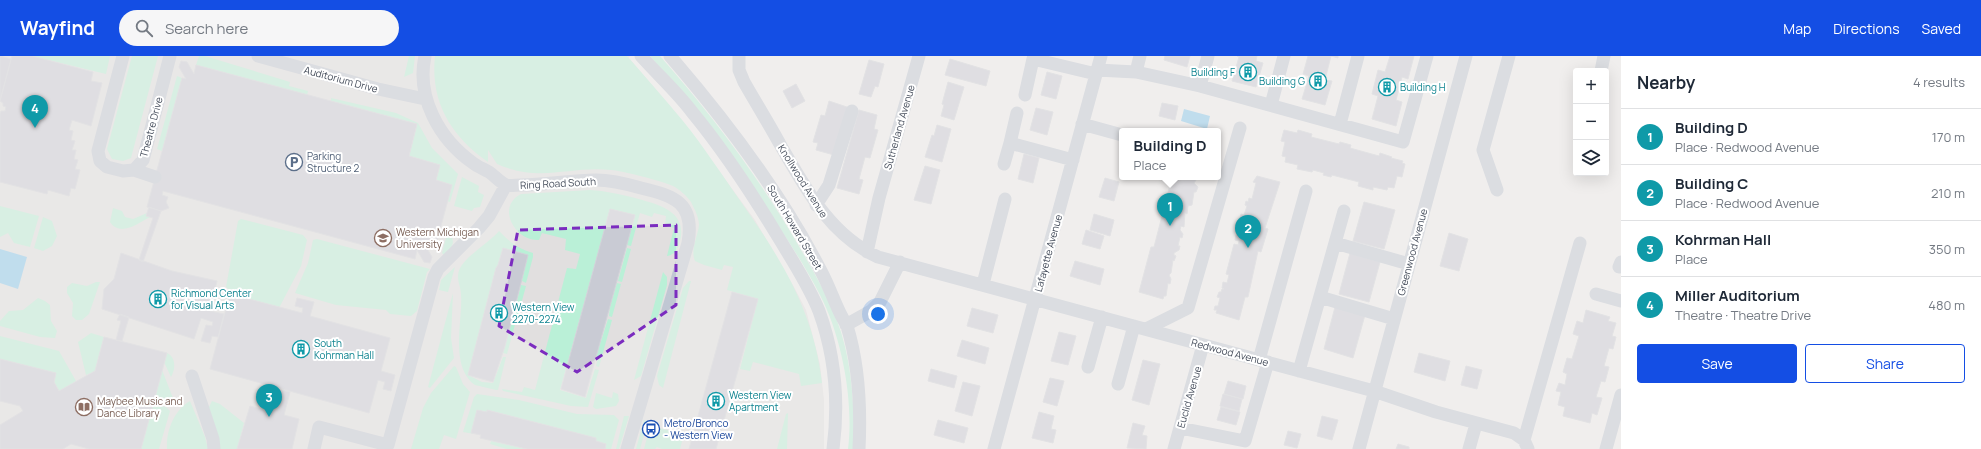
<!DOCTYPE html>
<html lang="en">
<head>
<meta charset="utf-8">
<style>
	:root { --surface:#fff; --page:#f6f6f7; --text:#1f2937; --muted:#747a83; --line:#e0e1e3; --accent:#144ee4 }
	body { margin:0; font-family:Manrope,sans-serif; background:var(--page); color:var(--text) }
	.controls { position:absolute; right:12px; top:12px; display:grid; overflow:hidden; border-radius:4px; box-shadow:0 4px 16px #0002 }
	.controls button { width:36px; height:36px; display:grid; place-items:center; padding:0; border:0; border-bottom:1px solid var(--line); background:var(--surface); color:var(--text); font:20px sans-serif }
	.you { position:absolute; left:878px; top:258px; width:14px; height:14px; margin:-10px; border:3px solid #fff; border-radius:50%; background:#1a73e8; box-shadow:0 0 0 6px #1a73e833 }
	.badge { display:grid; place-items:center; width:26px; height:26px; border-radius:50%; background:var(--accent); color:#fff; font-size:13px; font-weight:700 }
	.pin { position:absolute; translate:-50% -33px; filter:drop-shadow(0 1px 2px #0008) }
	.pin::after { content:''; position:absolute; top:21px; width:14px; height:12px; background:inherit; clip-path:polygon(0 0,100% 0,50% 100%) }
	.popup { position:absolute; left:1119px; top:72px; width:102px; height:52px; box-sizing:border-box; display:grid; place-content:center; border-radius:4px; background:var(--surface); filter:drop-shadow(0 1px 3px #0005); font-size:13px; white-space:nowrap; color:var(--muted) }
	.popup b { font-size:15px; color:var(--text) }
	.popup::after { content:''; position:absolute; left:50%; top:100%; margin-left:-8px; border:8px solid transparent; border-top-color:var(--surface) }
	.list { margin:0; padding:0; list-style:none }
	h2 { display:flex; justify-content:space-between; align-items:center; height:52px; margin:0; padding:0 16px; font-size:17px }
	h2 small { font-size:13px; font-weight:400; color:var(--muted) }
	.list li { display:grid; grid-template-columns:26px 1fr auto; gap:12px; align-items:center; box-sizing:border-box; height:56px; padding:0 16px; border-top:1px solid var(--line) }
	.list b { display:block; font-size:15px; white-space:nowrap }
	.list p { margin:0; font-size:13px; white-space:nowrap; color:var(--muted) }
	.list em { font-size:13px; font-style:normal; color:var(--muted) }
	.actions { display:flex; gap:8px; padding:12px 16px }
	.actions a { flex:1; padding:9px 0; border:1px solid var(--accent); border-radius:4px; text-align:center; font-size:14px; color:var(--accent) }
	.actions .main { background:var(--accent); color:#fff }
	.icon { flex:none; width:22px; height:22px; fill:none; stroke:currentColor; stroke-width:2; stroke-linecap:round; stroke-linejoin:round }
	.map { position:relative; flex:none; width:1621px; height:393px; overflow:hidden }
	header { display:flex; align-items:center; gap:24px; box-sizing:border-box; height:56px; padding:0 20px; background:var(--accent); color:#fff }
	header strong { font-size:19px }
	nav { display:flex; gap:22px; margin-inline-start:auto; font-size:14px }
	.search { width:280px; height:36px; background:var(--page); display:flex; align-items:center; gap:10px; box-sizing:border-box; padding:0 14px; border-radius:22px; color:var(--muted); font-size:15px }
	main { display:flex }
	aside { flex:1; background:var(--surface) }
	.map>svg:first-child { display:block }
	.education { fill:#e1dfdf }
	.green { fill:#baf0d7 }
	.water { fill:#86c8ee }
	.building { fill:#c9cbd4; stroke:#d1d2d9 }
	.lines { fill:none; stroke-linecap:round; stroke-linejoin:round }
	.minor { stroke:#c0c7d3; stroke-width:13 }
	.marked { fill:none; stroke:#7b2cbf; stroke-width:3; stroke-dasharray:8 5; stroke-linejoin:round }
	.labels { text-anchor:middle; stroke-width:4; stroke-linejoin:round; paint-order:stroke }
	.culture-label { font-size:10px; fill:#0d838f; stroke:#fff; text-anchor:start }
	.street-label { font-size:10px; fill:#454d5b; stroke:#fff }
	.service-label { font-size:10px; fill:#4e5e75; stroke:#fff; text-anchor:start }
	.education-label { font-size:10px; fill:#785e54; stroke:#fff; text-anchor:start }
	.transit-label { font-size:10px; fill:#164399; stroke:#fff; text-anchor:start }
</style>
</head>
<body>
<header>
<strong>Wayfind</strong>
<div class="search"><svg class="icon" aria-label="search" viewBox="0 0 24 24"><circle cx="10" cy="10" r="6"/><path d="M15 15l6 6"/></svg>Search here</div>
<nav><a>Map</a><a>Directions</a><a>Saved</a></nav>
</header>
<main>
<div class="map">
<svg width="1621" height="393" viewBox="0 0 1621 393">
	<rect width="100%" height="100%" fill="#f0eeed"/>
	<path class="education" d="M0,0H630L629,2L683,66L755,164L794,231L806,254L820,308L824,344V393H0Z"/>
	<path class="green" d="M32,0H110L106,18Z
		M132,0H158L131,102L123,105L112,103L107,93Z
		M199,0H205L290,26L289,30L308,35L307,39L196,9Z
		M409,0H415L413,17L404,21Z
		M435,0H627C646,22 665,43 683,65C704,91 722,119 741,146C782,204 814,256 822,327L801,330L799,318L753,306L750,315L740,313L758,243L727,234L733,211L724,209L722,214L704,209L695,205C690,194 698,180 699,169C699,161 694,152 691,146C687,140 679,133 673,130C665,126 620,114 611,114C568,110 541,127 497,108L488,94V106C451,80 430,46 435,0Z
		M650,0H660C711,58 758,120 797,187C814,216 831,245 841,276C853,315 854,353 854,393H848C854,346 842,281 820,239C796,193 765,150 734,108C707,71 680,34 650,0Z
		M177,20L182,22L162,95L157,93Z
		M331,42L396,57L418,67L432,92L458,118L450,146L447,145L452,129L436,124L440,109L409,100L417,68L331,45Z
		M462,121L479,130L478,136L484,139L480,151L474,152L472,155L454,150Z
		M590,134C606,135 619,138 635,142C656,148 688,154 680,185C678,193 675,199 667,200L674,172L665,169L666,160L654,157L652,161L640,157L631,190L627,189L635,159L610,153L560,334L586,342L595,313L599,314L588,351L571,350L503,335L502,333L522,336L524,331L535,334L567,212L576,213L580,198L565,194L566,183L542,177L539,184C516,186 495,151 521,138Z
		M0,150L39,160L30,191L14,187L8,177L0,181Z
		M113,152L122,155L125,161L133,163L147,157L146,160L150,161C137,168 120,181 110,166Z
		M43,161L52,165L57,180L52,190L43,195L34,192Z
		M241,163L303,179L307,184L301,210L279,252L230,238L231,235L226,231L238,165Z
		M499,175C510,186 518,193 533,197V201L526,227L522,225L528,199L503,192L498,209L496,212L468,319L482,326L493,327L503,301H506L498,334H496L475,329C449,310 463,264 461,239C461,229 455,223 460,212C466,200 491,185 499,175Z
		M447,178L451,180C456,188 450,193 444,199L442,197Z
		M317,183L430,213L427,216L417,255L411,260L390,258L386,254L336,249L295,237L308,207L313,184Z
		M627,192L631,193L622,226L618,225Z
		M455,211L448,236L439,234L441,224Z
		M663,216L667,221V229L641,320L634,324Z
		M689,225H691L663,332L659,329L657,320L683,232Z
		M96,226H100L89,258L82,264H76L72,260L73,247L67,237V231L72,227L87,230Z
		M617,227L621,228L612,261L609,260L610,251Z
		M521,229L526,230L517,263L513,261Z
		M453,237L451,282L454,302L430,332L428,331Z
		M38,242L45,245L50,249L51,265L57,275L55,282L40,281L0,270V265L9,255L23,254Z
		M608,263L612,264L599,311L596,310L598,302L596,301Z
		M512,265H516L507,298L503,297Z
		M91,277L104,281L95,315L86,319L78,286Z
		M0,280L59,295L76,325L59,335L54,326L56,317L0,303Z
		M167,297C177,302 175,314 171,321L164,306Z
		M454,310L456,311L463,328L470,336L456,383L444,379L439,393H411L423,352L431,337Z
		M162,314L173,342L169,347L155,342Z
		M613,336L618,338L619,345L616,350L596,353L593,351L596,337L612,342Z
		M477,338L519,344L577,358L614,359L619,364L611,393H605L596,385L595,382L488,354L474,378L463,376L474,341Z
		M190,345L205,381L208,393H167C166,375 174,354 190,345Z
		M212,345L220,348L244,367L237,393H218L208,353Z
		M153,348L166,351L170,355L159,393H141Z
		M788,357L787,393H777L786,358Z
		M624,360H629L619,393H616Z
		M644,364L648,365L640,393H636Z
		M650,370L684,378L680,393H662L657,391L655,393H644Z
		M491,385L527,393H507L490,388Z"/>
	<path class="water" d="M1184,53L1210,60L1207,73L1181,65Z
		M0,193L27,201L18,233L0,227Z"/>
	<path class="building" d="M0,0L11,3L0,45Z
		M12,0H32L93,16L91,25L102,27L91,70L72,64L69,74L73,75L71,84L75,85L72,94H76L74,103L78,104L75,113L80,114L75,133L71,132L69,140L48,134L47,138L0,126V58L1,55H5L6,51L3,50V47L0,45Z
		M1165,0H1190L1187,11L1164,4Z
		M1237,0H1257L1256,5L1263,7L1256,31L1232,25L1239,1Z
		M1308,0H1338V2L1331,0L1325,24L1332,25L1325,49L1302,43L1309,20L1303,18Z
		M1390,0H1414L1408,23L1402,21L1396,44L1402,46L1396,70L1372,63L1378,40L1372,38L1378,14L1385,16Z
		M950,3L990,15L986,30L945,19Z
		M869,4L884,8L878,31L875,30L871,41L859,38Z
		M181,5L187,6L194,18L196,9L417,68L409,100L440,109L436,124L452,129L435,192L425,189L432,201L430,207L424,206L417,194L415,203L163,135L162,139L168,141L166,146L169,152L161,155L147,151L182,22L186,23L179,11Z
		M1047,16L1062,20L1056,43L1041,39Z
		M948,26L964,31L954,64L941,60L944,49L942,48Z
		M796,28L805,45L792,52L783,35Z
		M829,45L847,51L834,99L816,94L818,87L813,86L821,59L825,60Z
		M1162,47L1178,50L1175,64L1159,60Z
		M1036,52L1053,56L1047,79L1030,74Z
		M859,54L877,59L874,73L878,74L870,102L865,101L859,123L863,124L859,138L837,132Z
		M937,69L951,73L942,106L925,101L932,79L934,80Z
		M1284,74L1297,77L1298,74L1312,78L1311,81L1339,88L1340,86L1351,89L1350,92L1379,100L1380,97L1392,101L1391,102L1403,105L1402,107L1405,108L1402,121L1397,120L1394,132L1388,131L1387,134L1373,131V134L1358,130L1359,126L1332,119L1331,121L1323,119L1324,117L1313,114L1312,116L1297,113L1298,109L1285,106L1286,101L1282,100L1285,86L1281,85Z
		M1024,98L1039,102L1033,127L1018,123Z
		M925,110L940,114L931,148L914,144Z
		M1257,120L1280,126L1265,172L1268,173L1261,196L1258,195L1248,241H1245L1239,264L1216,257L1217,254H1214L1215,250H1218L1220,242L1217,241L1219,236H1221L1222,233H1224L1222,232L1223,226L1227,227L1229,219L1226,218L1234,188L1238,189L1239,185L1235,184L1236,179L1239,180L1243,163L1240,162L1241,158L1244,159L1247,150L1245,149L1246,145L1248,146L1249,142L1252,143L1256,127L1253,126Z
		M1171,121H1198L1194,127L1198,131L1196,136H1194L1192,149L1188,150L1187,158L1185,157L1184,171L1181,170L1180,174L1183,178L1182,182L1180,181L1178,190H1180L1179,194L1174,197V199L1176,200L1174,205L1173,204L1171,217L1169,219L1171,223L1170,228L1168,227L1166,240H1164L1163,243L1139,236L1151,191H1154L1172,121Z
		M1105,122L1119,126L1114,145L1099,141Z
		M1364,146L1395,154L1384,193L1353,185Z
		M149,151L161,155L143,206L139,204L153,162L146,160Z
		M610,153L635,159L585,341L561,333Z
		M1094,158L1114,164L1110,180L1090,174Z
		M1086,174L1104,180L1100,193L1082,188Z
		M1449,177L1468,183L1459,215L1440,210Z
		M503,192L528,199L505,290L493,326L468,319L496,212L498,209Z
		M121,197L172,215L217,225L210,255L224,258L218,281L212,280L210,287L201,285L206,269L212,270L213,266L201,262L194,283L102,253L104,233L114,223Z
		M1350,197L1380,206L1369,246L1339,238Z
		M1075,205L1104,213L1100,229L1070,220Z
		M732,236L758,243L716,393H689Z
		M230,238L302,257L303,252L295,250L297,242L314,246L310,260L390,282L381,315L395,319L391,335L383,333L385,326L378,324L369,357L210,313Z
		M1335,251L1365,259L1353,302L1324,293Z
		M972,252L998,259L993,277L967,270Z
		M1586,254L1610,261L1608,265L1616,267L1612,280L1616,281L1613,293L1609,292L1604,310L1609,311L1605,326L1601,325L1596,341L1602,342L1597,359L1592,357L1590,367L1563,360L1565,351L1558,349L1561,336L1556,335L1559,327L1565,329L1567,318L1563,316L1567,302L1572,303L1579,280L1573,278L1577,265L1583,267Z
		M120,258L129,261L122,285L116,284L121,265L117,264Z
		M1059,276L1076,280L1068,309L1051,305Z
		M104,281L167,297L141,393H89L71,388L63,393H0V369L23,355L20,350L0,345V303L56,317L54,326L59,335L95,315Z
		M962,284L989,292L985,308L957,300Z
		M1419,297L1450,305L1445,325L1414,316Z
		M1143,304L1160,308L1149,349L1132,344Z
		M1466,310L1482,314L1477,333L1461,329Z
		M931,313L957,320L954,332L928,325Z
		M1050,322L1064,325L1057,350L1043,346Z
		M1228,325L1246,330L1243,343L1224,338Z
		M963,326L980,330L972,360L955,355Z
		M274,332L290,336L284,359L299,363L292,393H237L250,350L268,355Z
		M1223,338L1242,343L1239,355L1220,350Z
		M1221,351L1240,356L1236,369L1217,364Z
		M477,354L487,356V354L596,382V385L606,388L605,393H527L480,382L481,379L471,377Z
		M1039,356L1054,360L1051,373L1056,374L1053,387L1032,382Z
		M1322,360L1338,364L1332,384L1317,380Z
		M938,364L968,372L964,387L934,379Z
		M1133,367L1145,370L1142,379L1147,380L1146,393L1127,392Z
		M1288,375L1301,378L1297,392L1284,389Z
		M1398,388L1409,391V393H1396Z"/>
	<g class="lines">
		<path class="minor" d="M123,0L98,95L100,105L107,111L123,115L134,114L143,104L170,0
			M258,0L378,33L425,43
			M425,0C416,41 439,83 473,107C478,111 484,113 489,116C494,119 499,126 506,129C509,130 516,129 521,129C546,129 571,124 596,124C611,124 627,128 641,132C675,140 695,147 688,187L627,393
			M641,0C658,19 677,36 692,56C725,96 753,139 780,184C794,207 809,230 819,255C835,299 839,347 833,393
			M670,0C727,66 781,137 821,215C829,230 834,245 841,259C843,263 845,266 847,270C859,309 861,353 859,393
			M739,0V14L744,26C756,47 769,68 781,90C806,133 830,179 878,201L1374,335L1436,356L1514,377L1524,384L1528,393
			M1034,0L1033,3L1096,18
			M1097,14L1136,16L1200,30L1403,86L1427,0
			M1601,15L1604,0
			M1136,16L1140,0
			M1200,30L1208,0
			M1025,39L1033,3
			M1271,49L1284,0
			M1082,68L1122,79
			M1340,68L1358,0
			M1010,87L1017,57
			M1004,108L1010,87L1073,104
			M134,114L155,121
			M1497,134L1483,94L1509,0
			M816,149L829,129L852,55
			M1335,187L1409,208
			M867,196L879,142L919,0
			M1619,211L1621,206
			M983,228L1005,143
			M1596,238L1621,245
			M1320,241L1394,263
			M846,269L871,255L880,246L900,206
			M1146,273L1188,252L1240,72
			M1259,304L1306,135
			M1088,311L1102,261
			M1299,315L1344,155
			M192,320L213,383L214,393
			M1118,328L1134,270
			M1180,372L1245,385L1268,306
			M1524,384L1580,187
			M314,393L319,371L388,389L434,221L438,213L479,172L489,160L506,129
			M994,393L1101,0
			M1174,393L1203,289
			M1359,393L1466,0
			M1469,393L1476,368
			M1606,393L1621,339"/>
	</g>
	<path d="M0 0H1621V393H0ZM676,169V249L577,316L499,270L518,174Z" fill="#f0eeed" fill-opacity=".55" fill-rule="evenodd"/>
	<path class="marked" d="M676,169V249L577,316L499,270L518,174Z"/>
	<defs>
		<g id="building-ring" transform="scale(0.9)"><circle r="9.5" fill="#fff" stroke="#0f9aa8" stroke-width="1.5"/><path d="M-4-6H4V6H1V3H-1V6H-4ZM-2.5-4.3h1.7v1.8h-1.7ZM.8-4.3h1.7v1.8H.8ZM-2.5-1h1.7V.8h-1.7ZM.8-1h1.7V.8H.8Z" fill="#0f9aa8"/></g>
		<g id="parking-ring" transform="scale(0.9)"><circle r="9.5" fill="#fff" stroke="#5c6f8a" stroke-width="1.5"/><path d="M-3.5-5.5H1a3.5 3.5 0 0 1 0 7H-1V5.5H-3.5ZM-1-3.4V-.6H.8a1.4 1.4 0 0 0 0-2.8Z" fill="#5c6f8a"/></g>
		<g id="university-ring" transform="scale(0.9)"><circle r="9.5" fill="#fff" stroke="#8d6e63" stroke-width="1.5"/><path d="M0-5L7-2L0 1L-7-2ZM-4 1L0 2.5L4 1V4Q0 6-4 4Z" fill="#8d6e63"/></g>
		<g id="library-ring" transform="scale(0.9)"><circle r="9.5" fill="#fff" stroke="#8d6e63" stroke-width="1.5"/><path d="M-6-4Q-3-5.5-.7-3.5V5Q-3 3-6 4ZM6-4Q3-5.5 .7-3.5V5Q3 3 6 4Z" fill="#8d6e63"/></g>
		<g id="bus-ring" transform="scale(0.9)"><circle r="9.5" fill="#fff" stroke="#1a4fb4" stroke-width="1.5"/><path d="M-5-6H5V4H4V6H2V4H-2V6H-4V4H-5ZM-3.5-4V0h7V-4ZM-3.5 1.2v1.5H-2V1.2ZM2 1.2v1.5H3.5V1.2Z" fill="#1a4fb4"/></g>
	</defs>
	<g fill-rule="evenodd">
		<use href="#building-ring" x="1248" y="16"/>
		<use href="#building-ring" x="1318" y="25"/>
		<use href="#building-ring" x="1387" y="31"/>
		<use href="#parking-ring" x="294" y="106"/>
		<use href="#university-ring" x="383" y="182"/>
		<use href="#building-ring" x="158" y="243"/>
		<use href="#building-ring" x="499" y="257"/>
		<use href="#building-ring" x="301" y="293"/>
		<use href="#building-ring" x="716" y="345"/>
		<use href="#library-ring" x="84" y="351"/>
		<use href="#bus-ring" x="651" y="373"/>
	</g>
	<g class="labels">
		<g class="culture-label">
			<text x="1235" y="20" text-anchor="end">Building F</text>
			<text x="1305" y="29" text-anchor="end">Building G</text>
			<text x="1400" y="35">Building H</text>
			<text x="171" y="241">Richmond Center<tspan x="171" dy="12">for Visual Arts</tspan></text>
			<text x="512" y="255">Western View<tspan x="512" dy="12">2270-2274</tspan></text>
			<text x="314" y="291">South<tspan x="314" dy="12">Kohrman Hall</tspan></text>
			<text x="729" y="343">Western View<tspan x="729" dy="12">Apartment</tspan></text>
		</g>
		<g class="street-label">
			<text transform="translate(341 23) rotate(15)" y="4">Auditorium Drive</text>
			<text transform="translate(151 71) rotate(-75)" y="4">Theatre Drive</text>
			<text transform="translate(899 71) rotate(-74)" y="4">Sutherland Avenue</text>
			<text transform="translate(803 125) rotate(58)" y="4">Knollwood Avenue</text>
			<text transform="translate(558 127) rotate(-3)" y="4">Ring Road South</text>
			<text transform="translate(795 171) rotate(59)" y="4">South Howard Street</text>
			<text transform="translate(1412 196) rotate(-75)" y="4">Greenwood Avenue</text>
			<text transform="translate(1048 197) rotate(-75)" y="4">Lafayette Avenue</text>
			<text transform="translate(1230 296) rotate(15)" y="4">Redwood Avenue</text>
			<text transform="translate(1189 341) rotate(-74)" y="4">Euclid Avenue</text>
		</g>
		<g class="service-label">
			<text x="307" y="104">Parking<tspan x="307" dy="12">Structure 2</tspan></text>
		</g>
		<g class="education-label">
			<text x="396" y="180">Western Michigan<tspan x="396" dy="12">University</tspan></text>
			<text x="97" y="349">Maybee Music and<tspan x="97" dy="12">Dance Library</tspan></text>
		</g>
		<g class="transit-label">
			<text x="664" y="371">Metro/Bronco<tspan x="664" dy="12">- Western View</tspan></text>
		</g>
	</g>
</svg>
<div class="controls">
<button>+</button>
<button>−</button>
<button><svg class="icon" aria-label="layers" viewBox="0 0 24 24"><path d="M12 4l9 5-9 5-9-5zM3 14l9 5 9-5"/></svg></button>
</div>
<div class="you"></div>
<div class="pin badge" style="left:1170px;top:170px;background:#0f9aa8">1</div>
<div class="popup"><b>Building D</b>Place</div>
<div class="pin badge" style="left:1248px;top:192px;background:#0f9aa8">2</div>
<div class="pin badge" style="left:269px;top:361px;background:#0f9aa8">3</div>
<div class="pin badge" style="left:35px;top:72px;background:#0f9aa8">4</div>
</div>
<aside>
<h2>Nearby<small>4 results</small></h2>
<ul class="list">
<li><span class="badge" style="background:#0f9aa8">1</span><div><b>Building D</b><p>Place · Redwood Avenue</p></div><em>170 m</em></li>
<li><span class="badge" style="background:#0f9aa8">2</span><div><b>Building C</b><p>Place · Redwood Avenue</p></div><em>210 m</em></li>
<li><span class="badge" style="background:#0f9aa8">3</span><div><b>Kohrman Hall</b><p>Place</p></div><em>350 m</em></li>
<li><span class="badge" style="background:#0f9aa8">4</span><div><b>Miller Auditorium</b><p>Theatre · Theatre Drive</p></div><em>480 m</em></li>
</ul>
<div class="actions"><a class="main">Save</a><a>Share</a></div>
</aside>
</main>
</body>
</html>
